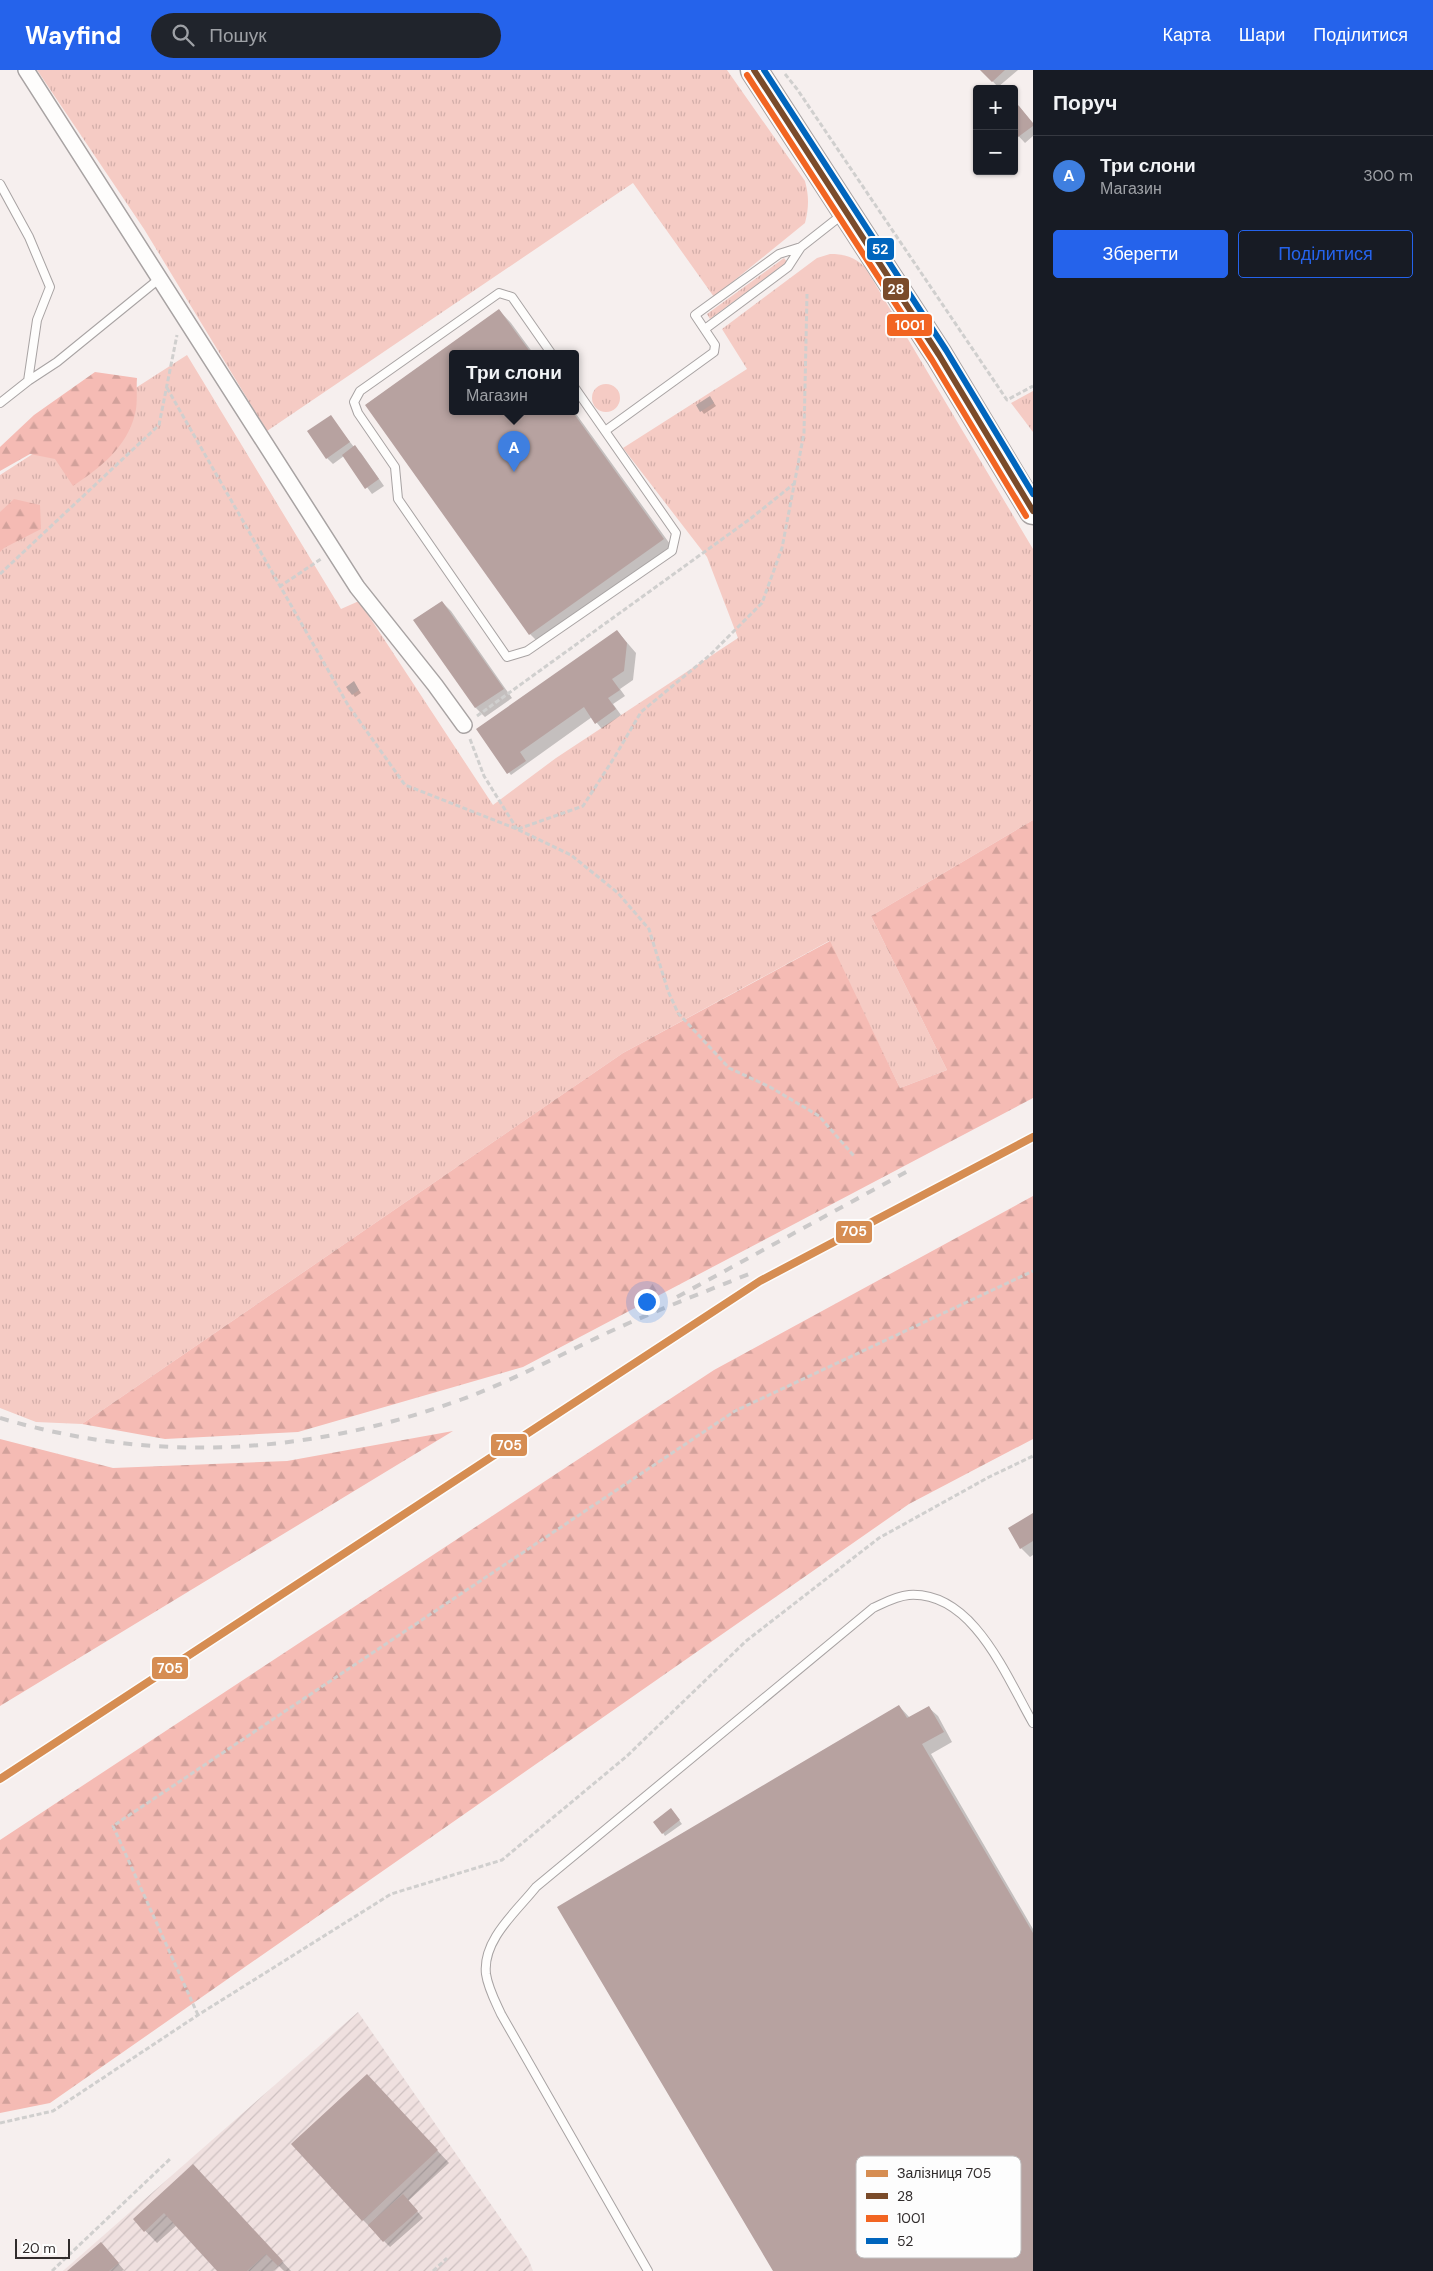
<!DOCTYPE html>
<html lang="uk">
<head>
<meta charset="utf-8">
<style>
	:root { --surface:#171b24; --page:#20242c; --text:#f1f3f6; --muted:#9ea1a6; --line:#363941; --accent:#2563eb }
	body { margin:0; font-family:"DM Sans",sans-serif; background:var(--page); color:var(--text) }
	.controls { position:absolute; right:15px; top:15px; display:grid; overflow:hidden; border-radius:5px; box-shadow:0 1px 4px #0004 }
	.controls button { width:45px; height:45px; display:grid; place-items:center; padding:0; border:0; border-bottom:1px solid var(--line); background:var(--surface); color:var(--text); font:25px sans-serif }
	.scale { position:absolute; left:15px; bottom:12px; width:55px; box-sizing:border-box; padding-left:5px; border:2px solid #312c2c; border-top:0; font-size:14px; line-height:18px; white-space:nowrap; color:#312c2c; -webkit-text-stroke:4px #fdfdfd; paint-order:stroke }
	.you { position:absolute; left:646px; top:1231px; width:18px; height:18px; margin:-12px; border:4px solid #fff; border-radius:50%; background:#1a73e8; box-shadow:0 0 0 8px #1a73e833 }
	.badge { display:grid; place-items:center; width:32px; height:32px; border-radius:50%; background:var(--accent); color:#fff; font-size:16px; font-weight:700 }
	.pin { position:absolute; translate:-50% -41px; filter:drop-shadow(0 1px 2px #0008) }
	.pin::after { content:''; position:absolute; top:26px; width:18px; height:15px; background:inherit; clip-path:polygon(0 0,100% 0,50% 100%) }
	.popup { position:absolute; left:449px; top:280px; width:130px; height:65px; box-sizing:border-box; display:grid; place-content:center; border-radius:5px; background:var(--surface); filter:drop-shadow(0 1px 4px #0005); font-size:16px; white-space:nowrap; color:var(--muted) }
	.popup b { font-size:19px; color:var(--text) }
	.popup::after { content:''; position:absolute; left:50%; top:100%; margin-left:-10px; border:10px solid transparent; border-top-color:var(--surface) }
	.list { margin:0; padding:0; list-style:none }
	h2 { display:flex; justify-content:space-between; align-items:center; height:65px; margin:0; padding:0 20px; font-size:21px }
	h2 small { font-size:16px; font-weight:400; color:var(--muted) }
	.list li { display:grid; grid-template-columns:32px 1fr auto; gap:15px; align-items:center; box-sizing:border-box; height:80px; padding:0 20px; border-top:1px solid var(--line) }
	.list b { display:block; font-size:19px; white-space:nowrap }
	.list p { margin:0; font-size:16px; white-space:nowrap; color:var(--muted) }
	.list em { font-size:16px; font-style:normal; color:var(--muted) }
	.actions { display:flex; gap:10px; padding:15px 20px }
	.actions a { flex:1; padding:11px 0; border:1px solid var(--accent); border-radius:5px; text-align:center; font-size:18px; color:var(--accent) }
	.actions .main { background:var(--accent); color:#fff }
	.icon { flex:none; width:28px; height:28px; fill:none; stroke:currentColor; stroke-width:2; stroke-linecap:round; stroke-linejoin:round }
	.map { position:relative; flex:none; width:1033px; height:2201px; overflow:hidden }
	header { display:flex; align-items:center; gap:30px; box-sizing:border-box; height:70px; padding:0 25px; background:var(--accent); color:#fff }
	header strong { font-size:24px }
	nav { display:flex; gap:28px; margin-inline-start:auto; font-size:18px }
	.search { width:350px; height:45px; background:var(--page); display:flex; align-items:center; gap:12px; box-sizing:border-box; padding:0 18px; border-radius:28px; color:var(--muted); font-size:19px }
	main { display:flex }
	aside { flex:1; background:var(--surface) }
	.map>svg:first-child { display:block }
	.industrial { fill:url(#industrial-furrows) }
	.grass { fill:url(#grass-tufts) }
	.forest { fill:url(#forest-firs) }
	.shadow { fill:#0003 }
	.building { fill:#b7a2a0 }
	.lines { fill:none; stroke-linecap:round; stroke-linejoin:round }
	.service-casing { stroke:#a8a3a3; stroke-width:10 }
	.minor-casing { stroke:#a8a3a3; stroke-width:18 }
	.trunk-casing { stroke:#a8a3a3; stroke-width:29 }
	.path { stroke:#d0cfce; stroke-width:3; stroke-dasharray:5 2.5; stroke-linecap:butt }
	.service { stroke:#fefdfc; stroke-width:8 }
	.minor { stroke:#fefdfc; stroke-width:15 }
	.trunk { stroke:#fefdfc; stroke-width:26 }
	.rail { stroke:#cbc9c9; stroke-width:4; stroke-dasharray:9 9; stroke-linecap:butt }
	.bus-1-casing { stroke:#fdfdfd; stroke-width:10 }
	.bus-2-casing { stroke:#fdfdfd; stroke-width:10 }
	.bus-3-casing { stroke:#fdfdfd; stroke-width:10 }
	.bus-1 { stroke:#7a4b2a; stroke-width:6 }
	.bus-2 { stroke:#f26522; stroke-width:6 }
	.bus-3 { stroke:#0065bd; stroke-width:6 }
	.rail-1-casing { stroke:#fdfdfd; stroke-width:11 }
	.rail-1 { stroke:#d68d52; stroke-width:8 }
	.key { fill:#fdfdfd; stroke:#c0bebe; stroke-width:1 }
	.key-label { font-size:14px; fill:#312c2c }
	.line-badge { stroke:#fdfdfd; stroke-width:2 }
	.badge-label { font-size:14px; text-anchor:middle; font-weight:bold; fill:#fff }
</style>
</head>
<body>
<header>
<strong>Wayfind</strong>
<div class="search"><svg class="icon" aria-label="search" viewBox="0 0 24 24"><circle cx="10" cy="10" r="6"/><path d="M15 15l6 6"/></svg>Пошук</div>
<nav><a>Карта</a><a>Шари</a><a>Поділитися</a></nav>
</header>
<main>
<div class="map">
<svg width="1033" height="2201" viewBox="0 0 1033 2201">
	<defs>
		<pattern id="industrial-furrows" width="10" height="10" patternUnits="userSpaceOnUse" patternTransform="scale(1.25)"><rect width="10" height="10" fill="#efe0df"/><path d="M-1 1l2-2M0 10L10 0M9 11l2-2" fill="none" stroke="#cdc0c0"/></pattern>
		<pattern id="grass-tufts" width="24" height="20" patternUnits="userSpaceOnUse" patternTransform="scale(1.25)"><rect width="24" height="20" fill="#f5cbc4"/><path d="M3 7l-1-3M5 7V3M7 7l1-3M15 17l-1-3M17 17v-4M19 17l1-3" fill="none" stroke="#d2aea9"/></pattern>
		<pattern id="forest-firs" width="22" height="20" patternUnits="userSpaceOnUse" patternTransform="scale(1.25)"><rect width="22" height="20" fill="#f5bbb4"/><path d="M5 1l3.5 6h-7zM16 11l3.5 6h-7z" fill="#d2a19b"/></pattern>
	</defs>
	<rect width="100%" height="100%" fill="#f6efee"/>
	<path class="industrial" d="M358,1942L528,2188L533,2201H63Z"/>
	<path class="grass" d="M37,0H727L805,111C809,126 809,137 805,153L714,227L633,113L267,361L144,159Z
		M830,184C845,184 854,187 865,197L1033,479V750L871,846L947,1000L900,1018L829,871L623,983L82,1354L36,1352L0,1338V405L187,285L341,539L359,531L493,735L556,688L738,568L707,487L623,378L747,299L722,259L817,188Z
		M784,188L787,192L710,249L707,244Z
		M592 328a14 14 0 1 1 28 0a14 14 0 1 1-28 0Z
		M1033,321V362L1011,333Z"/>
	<path class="forest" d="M95,302L137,308C136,319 138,333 135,344C127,377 100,398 73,416L55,389L30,384L0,401V377L34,345Z
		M14,429L40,435L41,459L4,478L0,482V442Z
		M1033,750V1028L523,1297L298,1362L165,1369L82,1354L623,983L830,871L900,1018L947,1000L871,846Z
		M1033,1126V1369L909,1434L50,2033L0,2043V1770L714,1300Z
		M453,1361L0,1636V1369L113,1398L287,1391Z"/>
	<path class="shadow" d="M982,0H1018L998,17Z
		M1019,36L1033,54V66L1025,73L1014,61Z
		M499,240L511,253L533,283H453V341H574L675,481L542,576L530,564L366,335Z
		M712,330L716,336L704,344L698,336Z
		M330,347L354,377L361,383L384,416L372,424L344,386L333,394L327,388Z
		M442,532L451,541L512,628L485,647L476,638L415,551Z
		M617,561L636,583L633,610L620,619L625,626L613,634L621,645L602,659L592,647L511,705L478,660Z
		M356,616L361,623L355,627L353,624Z
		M1033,1445V1485L1030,1487L1021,1478L1009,1458Z
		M899,1636L910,1648L928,1637L938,1646L952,1672L931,1684L1033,1859V2201H774Z
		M673,1742L682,1754L665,1766L663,1763Z
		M379,2018L449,2093L408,2131L423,2148L390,2177L363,2150Z
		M205,2108L291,2201H284L279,2196L273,2201H218L177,2155L157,2173L134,2149Z
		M107,2180L124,2200L122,2201H69Z"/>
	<path class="building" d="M980,0H1005L992,12Z
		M1014,30L1033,53V56L1018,67L1014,63Z
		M499,239L531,283H453V341H572L664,469L529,565L365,335Z
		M710,326L714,333L700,342L696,335Z
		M331,345L350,372L326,389L307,361Z
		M355,375L379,409L365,419L342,385Z
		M442,531L504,619L475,638L413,550Z
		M617,560L627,573L624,601L612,609L620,620L608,628L616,639L595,654L584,637L520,682L526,691L507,704L476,659Z
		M354,611L359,620L352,625L346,617Z
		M1033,1443V1471L1020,1479L1008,1458Z
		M899,1635L907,1648L929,1636L944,1662L922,1674L1033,1863V2201H773L557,1837Z
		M671,1738L680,1750L662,1764L653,1752Z
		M367,2004L438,2080L362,2151L291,2074Z
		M193,2094L283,2191L278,2196L266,2184L247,2201H217L164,2143L144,2162L133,2149Z
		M403,2124L418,2141L383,2172L368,2155Z
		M101,2172L119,2193L109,2201H67Z"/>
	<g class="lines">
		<g class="service-casing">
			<path id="service" d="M0,114L29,167L50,217L37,250L28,311
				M705,259L788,197L801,177L843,144
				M551,283L512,227L499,223L360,321L354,332L358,343L395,397L398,429L507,587L527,581L672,481L676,463L575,318
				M0,333L28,311L57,292L159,209
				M605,361L714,282L715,275L695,245L779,184L801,177
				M648,2201L501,1944C495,1931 488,1918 486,1904C482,1870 517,1841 536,1817L873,1538C884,1533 896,1526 909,1525C973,1521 1006,1606 1033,1653"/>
		</g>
		<g class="minor-casing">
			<path id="minor" d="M26,0L357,517L435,615L464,655"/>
		</g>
		<g class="trunk-casing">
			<path id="trunk" d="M754,0L939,285L1033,441"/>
		</g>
		<path class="path" d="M785,4L797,19L1007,330L1033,316
			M167,318L348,635L405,715L517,759L571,785L618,823L649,859L668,921L678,943L729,998L770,1017L819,1046L854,1086
			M0,504L159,355L177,265
			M279,517L321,489
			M477,646L750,449L795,413
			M470,669L484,706L517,759
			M518,759L583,736L614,688L641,642L710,585L762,533L782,478L804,363L807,224
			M198,1945L113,1756L735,1341L1033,1201
			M0,2053L53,2041L198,1945L391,1824L502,1790L627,1686L746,1571L879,1468L989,1407L1033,1386
			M52,2201L171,2088
			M433,2201L447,2188"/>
		<use href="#service" class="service"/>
		<use href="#minor" class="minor"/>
		<use href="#trunk" class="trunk"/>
		<path class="rail" d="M677,1227L908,1101
			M0,1348C155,1394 308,1385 460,1330C518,1309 572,1278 629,1253C670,1235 712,1219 754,1202"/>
		<g class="bus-1-casing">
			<path id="bus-1" d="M754,0L939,285L1033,441"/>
		</g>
		<g class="bus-2-casing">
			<path id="bus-2" d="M747,5L932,290L1026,446"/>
		</g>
		<g class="bus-3-casing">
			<path id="bus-3" d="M764,0L946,280L1033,424"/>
		</g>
		<use href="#bus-1" class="bus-1"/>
		<use href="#bus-2" class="bus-2"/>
		<use href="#bus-3" class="bus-3"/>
		<g class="rail-1-casing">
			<path id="rail-1" d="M0,1709L760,1211L1033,1067"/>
		</g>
		<use href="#rail-1" class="rail-1"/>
	</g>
	<rect x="856" y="2086" width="165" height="102" rx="8" class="key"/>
	<rect x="866" y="2100" width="22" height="7" fill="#d68d52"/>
	<rect x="866" y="2123" width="22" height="6" fill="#7a4b2a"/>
	<rect x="866" y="2145" width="22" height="7" fill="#f26522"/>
	<rect x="866" y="2168" width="22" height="6" fill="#0065bd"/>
	<g class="key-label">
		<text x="897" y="2108">Залізниця 705</text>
		<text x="897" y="2131">28</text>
		<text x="897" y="2153">1001</text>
		<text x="897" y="2176">52</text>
	</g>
	<g class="line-badge">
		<rect x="866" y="167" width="29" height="24" rx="5" fill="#0065bd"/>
		<rect x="882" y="207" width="28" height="24" rx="5" fill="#7a4b2a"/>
		<rect x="886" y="243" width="47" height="24" rx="5" fill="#f26522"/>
		<rect x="835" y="1150" width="38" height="24" rx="5" fill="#d68d52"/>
		<rect x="490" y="1363" width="38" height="24" rx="5" fill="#d68d52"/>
		<rect x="151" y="1586" width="38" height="24" rx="5" fill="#d68d52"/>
	</g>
	<g class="badge-label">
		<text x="880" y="184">52</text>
		<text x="896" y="224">28</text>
		<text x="910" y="260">1001</text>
		<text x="854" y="1166">705</text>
		<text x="509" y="1380">705</text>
		<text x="170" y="1603">705</text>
	</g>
</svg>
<div class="controls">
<button>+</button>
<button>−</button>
</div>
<div class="scale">20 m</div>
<div class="you"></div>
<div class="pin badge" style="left:514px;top:402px;background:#3f7fe0">A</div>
<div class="popup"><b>Три слони</b>Магазин</div>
</div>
<aside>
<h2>Поруч<small></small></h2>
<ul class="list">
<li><span class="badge" style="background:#3f7fe0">A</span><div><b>Три слони</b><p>Магазин</p></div><em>300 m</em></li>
</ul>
<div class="actions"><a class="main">Зберегти</a><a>Поділитися</a></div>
</aside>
</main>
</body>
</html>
